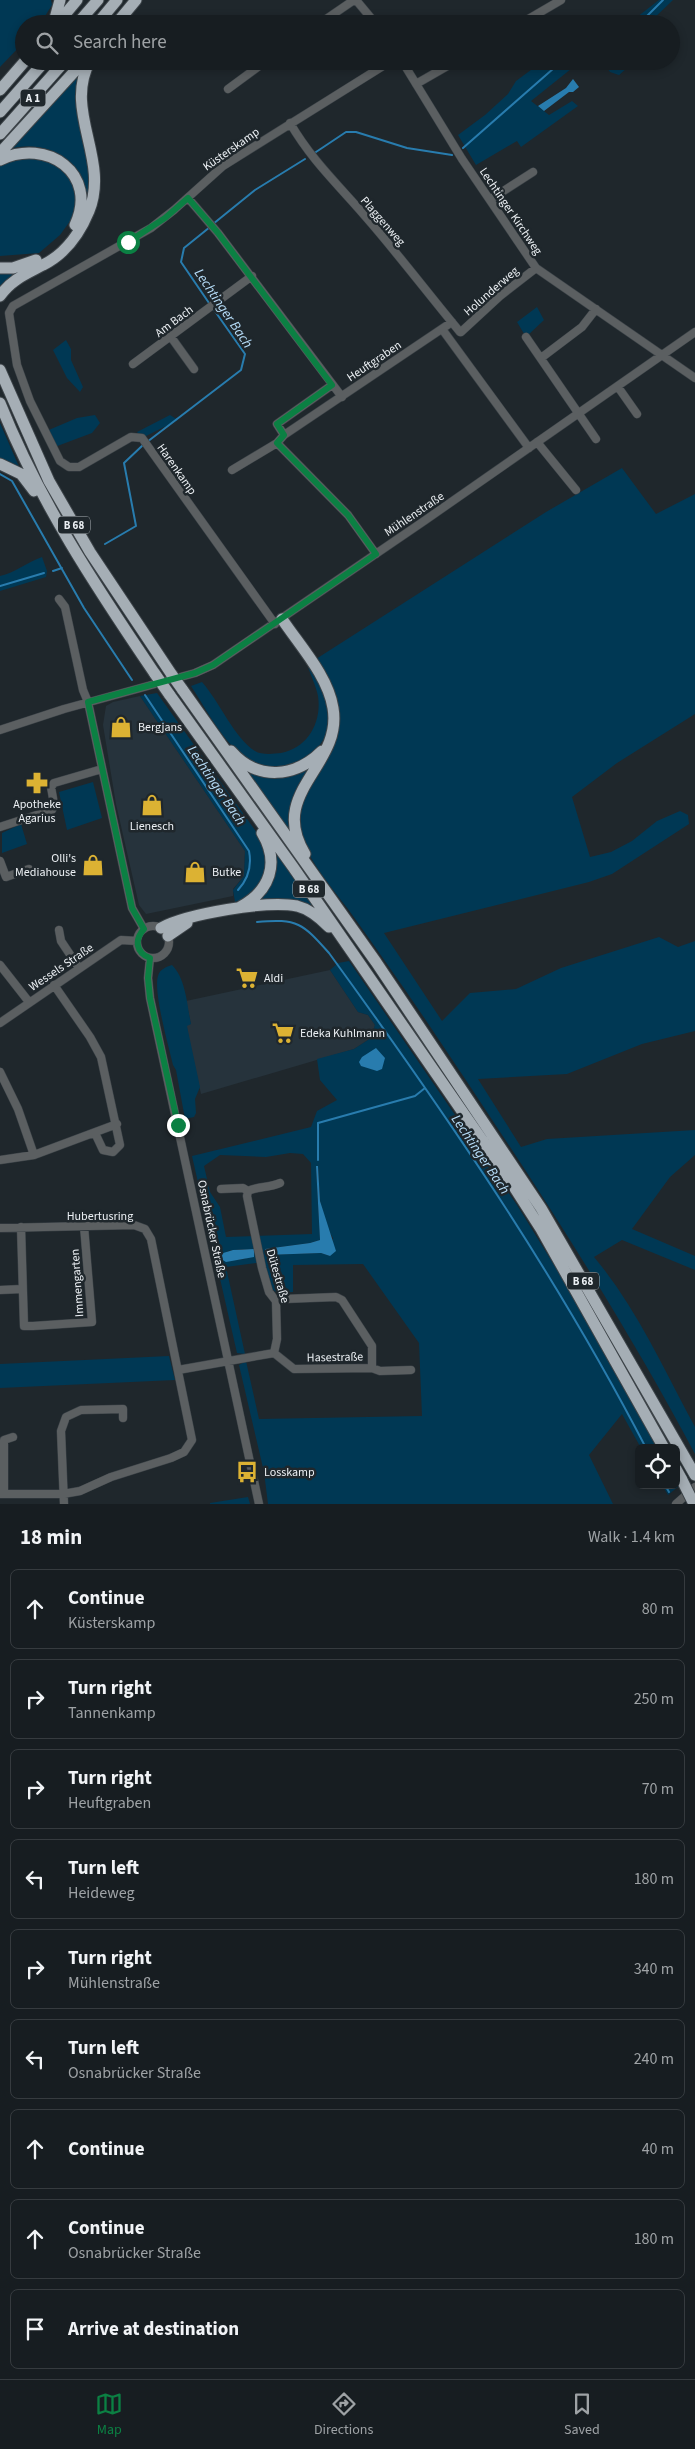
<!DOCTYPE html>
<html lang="en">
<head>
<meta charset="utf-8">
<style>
	:root { --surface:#171d21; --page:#20262a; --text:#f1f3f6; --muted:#9ea2a5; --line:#363b3f; --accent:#0b8043 }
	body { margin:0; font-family:"Source Sans 3",sans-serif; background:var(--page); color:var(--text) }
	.controls { position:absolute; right:15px; bottom:15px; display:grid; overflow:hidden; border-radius:8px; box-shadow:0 2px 8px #0003 }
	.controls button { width:45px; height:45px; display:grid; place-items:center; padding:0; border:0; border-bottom:1px solid var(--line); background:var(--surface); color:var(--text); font:25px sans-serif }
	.stop { position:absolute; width:15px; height:15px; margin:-11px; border:4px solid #0b8043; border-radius:50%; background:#fff }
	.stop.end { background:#0b8043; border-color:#fff; box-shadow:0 1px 5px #0008 }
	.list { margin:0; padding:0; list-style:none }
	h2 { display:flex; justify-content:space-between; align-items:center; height:65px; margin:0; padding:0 20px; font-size:21px }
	h2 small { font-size:16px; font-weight:400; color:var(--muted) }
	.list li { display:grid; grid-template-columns:32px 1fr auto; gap:15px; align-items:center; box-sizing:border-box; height:80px; margin:0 10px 10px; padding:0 10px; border:1px solid var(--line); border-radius:8px }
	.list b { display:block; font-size:19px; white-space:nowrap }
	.list p { margin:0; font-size:16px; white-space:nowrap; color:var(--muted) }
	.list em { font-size:16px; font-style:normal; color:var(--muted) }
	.icon { flex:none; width:28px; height:28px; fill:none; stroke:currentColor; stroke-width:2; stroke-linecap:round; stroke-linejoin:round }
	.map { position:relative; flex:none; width:695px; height:1504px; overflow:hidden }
	.search { position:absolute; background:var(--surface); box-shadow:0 2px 8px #0003; left:15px; right:15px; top:15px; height:55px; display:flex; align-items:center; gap:12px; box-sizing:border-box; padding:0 18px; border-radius:28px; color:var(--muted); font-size:19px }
	.sheet { height:875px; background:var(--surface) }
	nav { display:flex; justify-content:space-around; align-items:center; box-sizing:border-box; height:70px; border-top:1px solid var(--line); background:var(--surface); font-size:14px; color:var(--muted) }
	nav a { display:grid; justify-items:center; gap:2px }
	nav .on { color:var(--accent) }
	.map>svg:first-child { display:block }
	.built { fill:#26333c }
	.green { fill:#003854; fill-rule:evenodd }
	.water { fill:#287cae }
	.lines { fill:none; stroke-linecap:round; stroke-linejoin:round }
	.stream { stroke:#287cae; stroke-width:2 }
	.minor-casing { stroke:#3c4348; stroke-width:9 }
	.highway-casing { stroke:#3c4348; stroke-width:13 }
	.minor { stroke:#5b5f61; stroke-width:8 }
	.highway { stroke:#a5aeb5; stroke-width:11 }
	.highway-bridge-casing { stroke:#3c4348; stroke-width:13; stroke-linecap:butt }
	.highway-bridge { stroke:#a5aeb5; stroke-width:11 }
	.route { stroke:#0b8043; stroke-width:6 }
	.labels { text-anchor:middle; stroke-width:5; stroke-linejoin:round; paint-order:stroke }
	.shield { fill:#1f272c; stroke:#aeb4b8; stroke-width:1 }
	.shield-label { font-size:11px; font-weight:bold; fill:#ecf0f4 }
	.street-label { font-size:12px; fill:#ecf0f4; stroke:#1f272c }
	.poi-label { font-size:12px; fill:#ecf0f4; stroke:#1f272c; text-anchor:start }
	.water-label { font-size:14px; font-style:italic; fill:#b9e0fc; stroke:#1f272c }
</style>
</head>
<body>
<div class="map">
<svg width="695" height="1504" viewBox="0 0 695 1504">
	<rect width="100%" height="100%" fill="#1f272c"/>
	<path class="built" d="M140,696L245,851L244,876L233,889V896L146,914L139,905L116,804L103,725L106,706L113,702Z
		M330,970L358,1012L368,1015L375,1025L371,1038L354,1049L201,1094L186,1025L191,1024L186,1001Z"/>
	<path class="green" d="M0,0H51L52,5L40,24H24V42L0,67Z
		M659,0H673L648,24H628Z
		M543,61H573L571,69L531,101L549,115L572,101L578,106L521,147L517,141L476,165L458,135L485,115L508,94L516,81Z
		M602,61H627V68L619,75L610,72Z
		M83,69L76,96L79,123L90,162L89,191L85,209C89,165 55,140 13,148Z
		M47,158L65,170L73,184L77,200L73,217L60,235L39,253L0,256V166L11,159Z
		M30,266L0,289V271Z
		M537,307L544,320L526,337L517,322Z
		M66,340L71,349V360L83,387L80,392L67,378L53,350Z
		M95,415L100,423L92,433L52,448L44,432L77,418Z
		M170,415L178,420L142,438L137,432Z
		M0,423L20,469L0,459Z
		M622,468L656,514L695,494V714L617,763L572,797L590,857L611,852L632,841L657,821L680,811L688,815L689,824L612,874L589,882L384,933L442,1021L470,993L516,989L561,968L659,937L678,947L695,941V1031L642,1044L567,1074L478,1079L521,1147L547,1139L695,1130V1155L670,1177L632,1229L695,1256V1270L622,1240L594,1257C633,1303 660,1361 688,1414L695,1427V1454C615,1303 520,1161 425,1019C400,982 374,945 348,909C334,891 318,872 308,852C276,791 345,767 339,710C337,691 326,675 316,659L546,512Z
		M42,557L47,571L46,577L0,591V576C15,573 27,562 42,557Z
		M308,667C323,681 336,712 327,733C313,763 279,776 250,760C224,746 207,710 191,686L202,682C219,701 235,739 255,751C261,755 273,754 281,753C308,748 322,722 318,696C316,686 311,676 308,667Z
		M157,693L262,840L266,849L265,878L247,898L235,902L233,890L244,876L245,851L140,696Z
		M312,765C298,790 286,808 293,837L243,767L257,773Z
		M93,782L102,818L67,830L59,792Z
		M21,824L27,844L2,853V833Z
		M275,850L317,909L298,900L256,903C274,888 276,872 275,850Z
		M349,961L517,1205L572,1294L660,1448H641L622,1414L589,1455L613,1504H268L264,1472L239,1365L246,1361L259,1419L422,1416L419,1343L363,1264L293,1265V1292L277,1293L272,1289L264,1262L226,1267L245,1354L237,1353L192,1156L311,1127L317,1111L337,1100L320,1080L317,1059L354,1049L371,1038L375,1025L368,1015L358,1012L330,970L338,963ZM290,1153L303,1154L311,1163L312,1234L226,1237L220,1207L210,1192L204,1166L220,1155L266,1157ZM316,1166H318L320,1201L327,1228L333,1238L330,1256L321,1253L266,1255L265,1249L310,1243L320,1240ZM243,1249H254L245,1259L235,1260L227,1251Z
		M172,965C186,979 187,1005 191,1024L187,1026L200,1087L195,1099L196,1113L194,1117L185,1119L176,1070L173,1065C169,1048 153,991 158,976C160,969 166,967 172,965Z
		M169,1356L175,1380L0,1388V1364Z
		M676,1480L679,1486L668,1495L662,1485H676Z
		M248,1497L250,1504H210V1503Z"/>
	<path class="water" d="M573,79L579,87L573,92H569L544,111L538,106L566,88Z
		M376,1048L385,1058L382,1069L377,1071L361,1066L359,1062L362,1057Z
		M316,1166H318L320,1201L336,1251L330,1256L321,1253L266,1255L265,1249L310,1243L320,1240Z
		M254,1249V1257L226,1262L221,1259L220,1254L233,1250Z"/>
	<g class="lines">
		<path class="stream" d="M639,24L663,0
			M463,148L562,61
			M313,154L346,132H356L407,148L452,155
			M213,224L255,190L305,159
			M209,303L181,262L184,248L210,227
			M147,442L241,370L245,354L212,307
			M0,474L12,481L84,608L132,680
			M105,544L136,526L124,463L143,445
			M53,571L62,568
			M0,586L44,573
			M145,695L249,851C252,866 249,878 238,890
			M257,922C298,918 303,924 329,953C444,1111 556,1274 646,1448
			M318,1160V1123L415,1096L425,1088
			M665,1485L669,1492"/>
		<g class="minor-casing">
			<path id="minor" d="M356,0L376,24
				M319,24L354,0
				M520,24L561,0
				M402,61L462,159L536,268L695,378
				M416,84L456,61
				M228,89L266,61
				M290,123C314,164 342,188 371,223C402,259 430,296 460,332
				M188,198L218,233L342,397
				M491,199L533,172
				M442,329L529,448
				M461,332L500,296L536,268
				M171,337L194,369
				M526,337L596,439
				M541,358L582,327L596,309
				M133,364L252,276
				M618,387L637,414
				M284,435L277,424L332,385
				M537,442L576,490
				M277,443L348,515L376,554
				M232,470L277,443L284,435L452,322
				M59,599L65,607L83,690L88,702L132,908L144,929
				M275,624L142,438L131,437L79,467H69L60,461L30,401L17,365L9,313L13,306L151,228L174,210L223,166L391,61
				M0,730L64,709L195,673L213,665L424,521L695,332
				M0,827L52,810L54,804L51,787L54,783L102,769
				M0,861L6,877L29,869
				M137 942a16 16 0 1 1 32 0a16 16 0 1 1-32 0Z
				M59,930L61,941L79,968
				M150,958L148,978L150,998L259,1504
				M0,965L29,1002
				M54,985L90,1037L101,1057L120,1145L113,1152L103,1150L95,1133
				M0,1023L121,940L137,941
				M0,1072L18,1109L34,1155
				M0,1160L34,1155L117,1124
				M221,1189L243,1188L248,1191
				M21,1227L24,1326H33L92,1322L84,1226
				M0,1228L134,1225L145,1229L151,1239L192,1440L184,1452L171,1458L111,1477L80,1491L63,1494H0
				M0,1290L22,1289
				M274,1353L294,1369L372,1368V1346L342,1300L336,1297L284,1299L276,1301
				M372,1368L380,1371L411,1370
				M178,1370L274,1353L277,1339L276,1301L269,1292L262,1268L247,1196L248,1191C258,1186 269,1188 280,1183
				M4,1494V1440L13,1437
				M64,1504L61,1431L66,1417L81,1410L123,1409V1418
				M676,1504L695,1487"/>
		</g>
		<g class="highway-casing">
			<path id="highway" d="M54,22L60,0
				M57,24L77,0
				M77,24L98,0
				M97,24L117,0
				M116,24L136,0
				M0,90L25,61
				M0,112L45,61
				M0,134L65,61
				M0,153L84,61
				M0,160C47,137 99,174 75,225
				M0,268H13L36,260
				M0,296C11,280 26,274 43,265C65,254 80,233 89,211C110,159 63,111 90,61
				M0,370L49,481L90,552L172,675
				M0,403C39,501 96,587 155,674
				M0,464L21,474L34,491
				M282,619C300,646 328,676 333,708C343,766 267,792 305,854
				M182,689L376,962L541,1208L695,1475
				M169,694L293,867L509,1179L541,1229L664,1448
				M231,751C258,782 296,777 322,751
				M240,907C270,891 280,863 262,833
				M161,928C187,914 267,900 297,906C309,909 320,918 329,927
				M168,936L187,923
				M676,1469L682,1480"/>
		</g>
		<use href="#minor" class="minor"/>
		<use href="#highway" class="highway"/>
		<g class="highway-bridge-casing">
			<path id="highway-bridge" d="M155,674L169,694
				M172,675L182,689
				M682,1480L694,1504"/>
		</g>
		<use href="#highway-bridge" class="highway-bridge"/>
	</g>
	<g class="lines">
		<path class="route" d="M128,242L165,218L188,198L218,233L332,385L277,424L284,435L277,443L348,515L376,554L213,665L195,673L88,702L132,908L144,929C134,940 136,953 150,958L148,978L150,998L178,1125"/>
	</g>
	<defs>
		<g id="shop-bare" transform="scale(1.725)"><path d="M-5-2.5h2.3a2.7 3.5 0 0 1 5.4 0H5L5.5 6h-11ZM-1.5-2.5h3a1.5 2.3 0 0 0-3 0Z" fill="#dcb233" stroke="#1f272c" stroke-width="2.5" paint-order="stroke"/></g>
		<g id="pharmacy-bare" transform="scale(1.725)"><path d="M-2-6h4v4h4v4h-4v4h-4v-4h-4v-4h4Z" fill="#dcb233" stroke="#1f272c" stroke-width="2.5" paint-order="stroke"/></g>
		<g id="supermarket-bare" transform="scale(1.725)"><path d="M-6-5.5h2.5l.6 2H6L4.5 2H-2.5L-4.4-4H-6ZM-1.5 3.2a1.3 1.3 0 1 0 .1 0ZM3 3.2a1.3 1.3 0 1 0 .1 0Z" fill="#dcb233" stroke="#1f272c" stroke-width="2.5" paint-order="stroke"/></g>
		<g id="bus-bare" transform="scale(1.725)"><path d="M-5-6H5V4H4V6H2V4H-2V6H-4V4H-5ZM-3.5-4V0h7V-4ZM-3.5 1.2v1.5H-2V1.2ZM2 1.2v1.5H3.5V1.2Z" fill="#dcb233" stroke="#1f272c" stroke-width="2.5" paint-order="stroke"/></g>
	</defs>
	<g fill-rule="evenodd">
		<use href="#shop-bare" x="121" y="727"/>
		<use href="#pharmacy-bare" x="37" y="783"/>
		<use href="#shop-bare" x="152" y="805"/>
		<use href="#shop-bare" x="93" y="865"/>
		<use href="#shop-bare" x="195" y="872"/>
		<use href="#supermarket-bare" x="247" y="978"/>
		<use href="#supermarket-bare" x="283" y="1033"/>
		<use href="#bus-bare" x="247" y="1472"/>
	</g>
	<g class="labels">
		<g class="shield">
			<rect x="20.5" y="89.5" width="25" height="17" rx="4"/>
			<rect x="58" y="516.5" width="32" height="17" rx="4"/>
			<rect x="293" y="880.5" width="32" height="17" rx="4"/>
			<rect x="567" y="1272.5" width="32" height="17" rx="4"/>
		</g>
		<g class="shield-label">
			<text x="33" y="102">A 1</text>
			<text x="74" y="529">B 68</text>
			<text x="309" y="893">B 68</text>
			<text x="583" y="1285">B 68</text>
		</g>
		<g class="street-label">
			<text transform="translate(231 149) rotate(-35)" y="4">Küsterskamp</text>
			<text transform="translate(511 211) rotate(56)" y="4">Lechtinger Kirchweg</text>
			<text transform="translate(383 221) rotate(49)" y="4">Plaggenweg</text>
			<text transform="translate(491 291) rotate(-41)" y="4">Holunderweg</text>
			<text transform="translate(174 321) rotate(-37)" y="4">Am Bach</text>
			<text transform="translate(374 361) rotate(-34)" y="4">Heuftgraben</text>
			<text transform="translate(177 469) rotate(55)" y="4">Harenkamp</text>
			<text transform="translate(414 514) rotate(-34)" y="4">Mühlenstraße</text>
			<text transform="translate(61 967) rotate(-34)" y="4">Wessels Straße</text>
			<text x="100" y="1220">Hubertusring</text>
			<text transform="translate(212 1229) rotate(78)" y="4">Osnabrücker Straße</text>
			<text transform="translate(278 1276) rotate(74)" y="4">Dütestraße</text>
			<text transform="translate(77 1283) rotate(-94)" y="4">Immengarten</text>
			<text transform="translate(335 1357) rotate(-1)" y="4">Hasestraße</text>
		</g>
		<g class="poi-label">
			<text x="138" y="731">Bergjans</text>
			<text x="37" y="808" text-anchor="middle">Apotheke<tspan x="37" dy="14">Agarius</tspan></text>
			<text x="152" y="830" text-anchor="middle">Lienesch</text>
			<text x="76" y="862" text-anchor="end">Olli's<tspan x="76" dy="14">Mediahouse</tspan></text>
			<text x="212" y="876">Butke</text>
			<text x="264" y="982">Aldi</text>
			<text x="300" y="1037">Edeka Kuhlmann</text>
			<text x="264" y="1476">Losskamp</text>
		</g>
		<g class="water-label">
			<text transform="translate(224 308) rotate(56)" y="5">Lechtinger Bach</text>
			<text transform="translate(217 785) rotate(56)" y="5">Lechtinger Bach</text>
			<text transform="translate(481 1154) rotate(56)" y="5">Lechtinger Bach</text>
		</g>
	</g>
</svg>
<div class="controls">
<button><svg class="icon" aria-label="locate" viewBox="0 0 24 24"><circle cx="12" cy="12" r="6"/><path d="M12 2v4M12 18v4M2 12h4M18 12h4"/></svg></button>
</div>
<div class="stop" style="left:128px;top:242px"></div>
<div class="stop end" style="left:178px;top:1125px"></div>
<div class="search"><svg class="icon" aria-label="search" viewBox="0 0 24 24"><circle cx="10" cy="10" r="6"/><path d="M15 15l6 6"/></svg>Search here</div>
</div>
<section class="sheet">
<h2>18 min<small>Walk · 1.4 km</small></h2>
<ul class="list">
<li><svg class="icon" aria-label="ahead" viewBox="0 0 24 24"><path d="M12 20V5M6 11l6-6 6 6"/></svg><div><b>Continue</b><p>Küsterskamp</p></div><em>80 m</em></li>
<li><svg class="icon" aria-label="right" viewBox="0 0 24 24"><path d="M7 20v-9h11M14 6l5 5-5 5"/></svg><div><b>Turn right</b><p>Tannenkamp</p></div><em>250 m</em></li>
<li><svg class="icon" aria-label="right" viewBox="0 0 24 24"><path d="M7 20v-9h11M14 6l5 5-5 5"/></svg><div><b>Turn right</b><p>Heuftgraben</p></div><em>70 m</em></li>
<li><svg class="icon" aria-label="left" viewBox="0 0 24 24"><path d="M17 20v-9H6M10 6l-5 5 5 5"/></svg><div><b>Turn left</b><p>Heideweg</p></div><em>180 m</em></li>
<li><svg class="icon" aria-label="right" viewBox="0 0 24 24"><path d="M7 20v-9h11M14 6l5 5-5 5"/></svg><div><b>Turn right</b><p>Mühlenstraße</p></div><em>340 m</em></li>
<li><svg class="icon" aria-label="left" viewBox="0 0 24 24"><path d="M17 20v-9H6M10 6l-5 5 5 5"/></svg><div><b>Turn left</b><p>Osnabrücker Straße</p></div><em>240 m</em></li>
<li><svg class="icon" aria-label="ahead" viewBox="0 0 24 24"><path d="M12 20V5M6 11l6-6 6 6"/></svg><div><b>Continue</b></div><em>40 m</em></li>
<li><svg class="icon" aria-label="ahead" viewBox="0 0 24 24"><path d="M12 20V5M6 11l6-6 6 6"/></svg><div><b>Continue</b><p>Osnabrücker Straße</p></div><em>180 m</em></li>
<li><svg class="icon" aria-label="arrive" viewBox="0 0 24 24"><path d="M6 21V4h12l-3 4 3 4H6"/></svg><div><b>Arrive at destination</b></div></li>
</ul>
</section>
<nav>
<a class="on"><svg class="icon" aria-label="map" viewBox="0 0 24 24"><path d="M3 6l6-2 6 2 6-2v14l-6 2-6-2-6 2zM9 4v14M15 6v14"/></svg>Map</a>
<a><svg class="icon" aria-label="directions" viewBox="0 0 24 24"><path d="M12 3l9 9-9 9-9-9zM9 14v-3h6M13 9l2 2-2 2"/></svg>Directions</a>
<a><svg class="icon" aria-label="saved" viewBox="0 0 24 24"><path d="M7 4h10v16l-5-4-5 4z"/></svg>Saved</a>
</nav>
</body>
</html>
